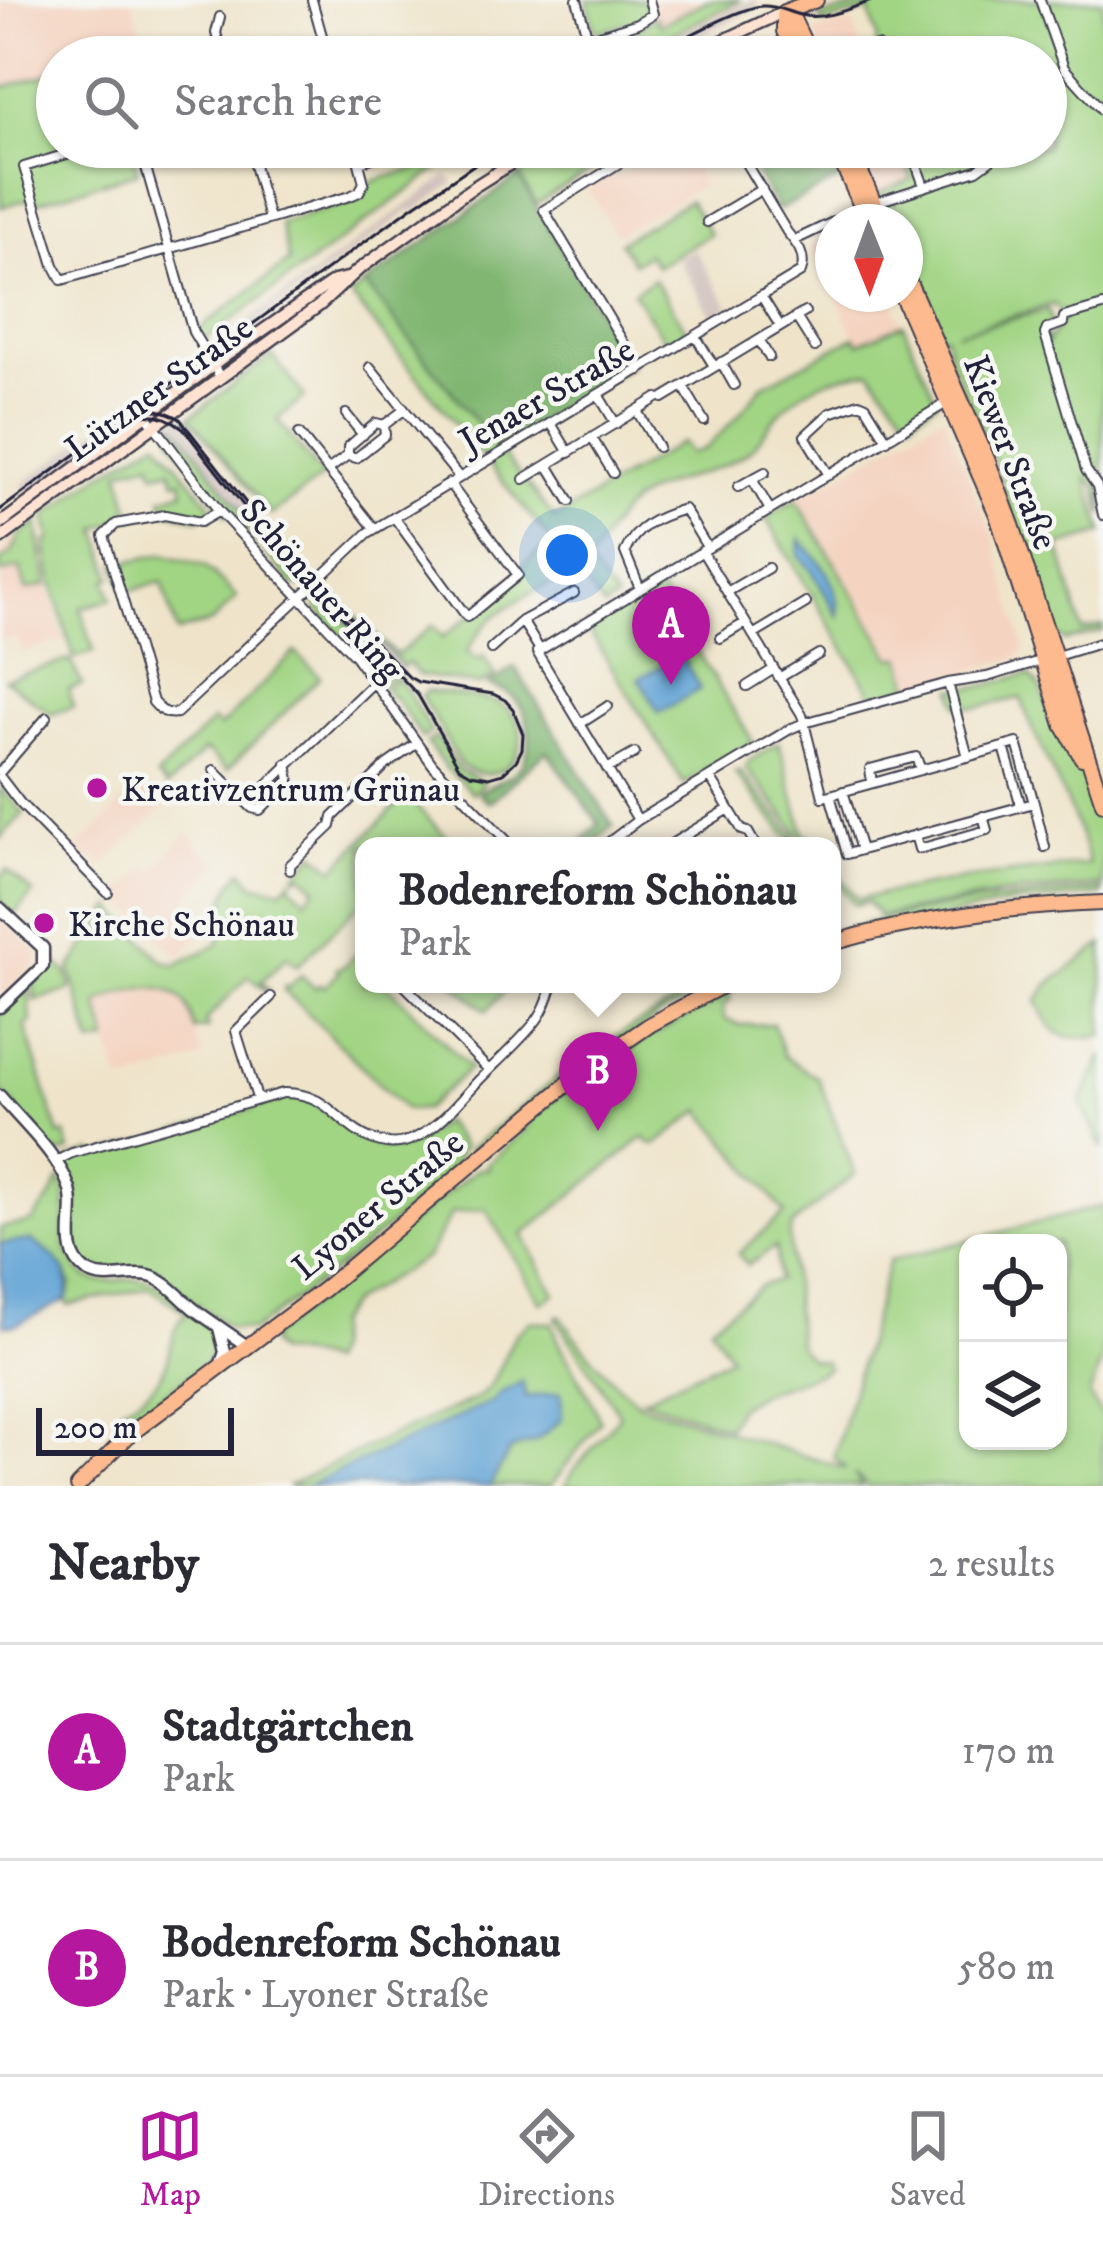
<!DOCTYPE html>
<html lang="en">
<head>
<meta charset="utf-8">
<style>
	:root { --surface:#fff; --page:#f2f2f3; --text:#2b2b33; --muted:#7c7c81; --line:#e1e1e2; --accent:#b5179e }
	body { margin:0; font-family:"IM FELL DW Pica",serif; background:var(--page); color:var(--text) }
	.controls { position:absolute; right:36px; bottom:36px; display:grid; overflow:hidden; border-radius:24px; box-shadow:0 3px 9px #0004 }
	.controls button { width:108px; height:108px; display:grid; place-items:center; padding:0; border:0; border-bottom:3px solid var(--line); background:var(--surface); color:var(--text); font:60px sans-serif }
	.compass { position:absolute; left:815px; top:204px; width:108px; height:108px; border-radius:50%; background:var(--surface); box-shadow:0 3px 9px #0004; rotate:179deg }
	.scale { position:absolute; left:36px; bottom:30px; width:198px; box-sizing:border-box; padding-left:12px; border:6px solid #22223b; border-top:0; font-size:33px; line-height:42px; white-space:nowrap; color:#22223b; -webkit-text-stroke:9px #f6f6f2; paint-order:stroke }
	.you { position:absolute; left:567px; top:555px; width:42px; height:42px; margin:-30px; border:9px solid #fff; border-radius:50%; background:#1a73e8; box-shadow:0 0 0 18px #1a73e833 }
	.badge { display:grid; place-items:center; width:78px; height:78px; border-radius:50%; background:var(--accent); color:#fff; font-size:39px; font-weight:700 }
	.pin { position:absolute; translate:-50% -99px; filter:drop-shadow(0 3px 6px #0008) }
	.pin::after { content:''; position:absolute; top:63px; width:42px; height:36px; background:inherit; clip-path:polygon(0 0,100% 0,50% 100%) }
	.popup { position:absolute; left:355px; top:837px; width:486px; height:156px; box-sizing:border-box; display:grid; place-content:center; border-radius:24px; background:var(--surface); filter:drop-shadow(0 3px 9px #0005); font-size:39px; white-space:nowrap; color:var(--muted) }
	.popup b { font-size:45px; color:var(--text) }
	.popup::after { content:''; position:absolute; left:50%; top:100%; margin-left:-24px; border:24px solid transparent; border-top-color:var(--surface) }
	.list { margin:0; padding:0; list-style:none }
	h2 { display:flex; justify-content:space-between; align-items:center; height:156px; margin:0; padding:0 48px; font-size:51px }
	h2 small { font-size:39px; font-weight:400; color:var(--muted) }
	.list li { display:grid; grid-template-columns:78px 1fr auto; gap:36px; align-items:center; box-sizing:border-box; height:216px; padding:0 48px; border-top:3px solid var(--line) }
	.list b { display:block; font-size:45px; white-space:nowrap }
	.list p { margin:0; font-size:39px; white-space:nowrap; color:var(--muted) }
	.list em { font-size:39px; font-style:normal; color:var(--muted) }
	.icon { flex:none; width:66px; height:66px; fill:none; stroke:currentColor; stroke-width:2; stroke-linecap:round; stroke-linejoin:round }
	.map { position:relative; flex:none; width:1103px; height:1486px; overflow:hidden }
	.search { position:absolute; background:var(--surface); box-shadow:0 3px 9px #0004; left:36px; right:36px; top:36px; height:132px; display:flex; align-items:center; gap:30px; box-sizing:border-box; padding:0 42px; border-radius:66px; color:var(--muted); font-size:45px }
	.sheet { height:588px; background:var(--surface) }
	nav { display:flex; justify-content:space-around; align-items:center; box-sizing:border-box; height:168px; border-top:3px solid var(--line); background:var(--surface); font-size:33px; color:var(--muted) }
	nav a { display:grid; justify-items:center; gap:6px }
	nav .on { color:var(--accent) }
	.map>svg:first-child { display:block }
	.built { fill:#f4d3c0 }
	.industrial { fill:#d0c0bc }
	.green { fill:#a1d483; stroke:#627b5f; stroke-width:3; fill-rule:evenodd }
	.forest { fill:#80b671; stroke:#516c56; stroke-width:3 }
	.water { fill:#5fa2d4; stroke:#406288; stroke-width:3 }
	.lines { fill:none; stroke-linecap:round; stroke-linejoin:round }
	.minor-casing { stroke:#413f50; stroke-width:12 }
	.tertiary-casing { stroke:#413f50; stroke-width:15 }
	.secondary-casing { stroke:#413f50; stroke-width:15 }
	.primary-casing { stroke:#413f50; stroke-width:18 }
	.minor { stroke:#fff; stroke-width:8 }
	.tertiary { stroke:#fff; stroke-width:10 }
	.secondary { stroke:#fee3d2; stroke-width:10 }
	.primary { stroke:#fcba8e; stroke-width:14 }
	.tram { stroke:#22223b; stroke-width:3 }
	.poi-dot { fill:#b5179e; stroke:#f6f6f2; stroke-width:4.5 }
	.labels { text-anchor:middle; stroke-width:9; stroke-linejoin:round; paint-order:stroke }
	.street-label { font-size:36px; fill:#22223b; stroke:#f6f6f2 }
	.poi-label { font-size:36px; fill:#22223b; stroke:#f6f6f2; text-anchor:start }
</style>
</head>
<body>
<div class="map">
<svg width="1103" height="1486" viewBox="0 0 1103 1486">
	<rect width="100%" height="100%" fill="#f6f6f2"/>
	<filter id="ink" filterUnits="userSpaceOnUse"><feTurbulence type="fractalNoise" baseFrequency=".00833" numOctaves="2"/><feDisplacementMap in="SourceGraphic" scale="24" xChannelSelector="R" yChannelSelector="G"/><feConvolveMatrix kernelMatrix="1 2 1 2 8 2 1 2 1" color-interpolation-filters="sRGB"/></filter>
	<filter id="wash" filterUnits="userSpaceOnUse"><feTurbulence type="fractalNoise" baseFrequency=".004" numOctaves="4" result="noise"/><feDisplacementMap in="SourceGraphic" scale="48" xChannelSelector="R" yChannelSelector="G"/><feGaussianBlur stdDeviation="2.7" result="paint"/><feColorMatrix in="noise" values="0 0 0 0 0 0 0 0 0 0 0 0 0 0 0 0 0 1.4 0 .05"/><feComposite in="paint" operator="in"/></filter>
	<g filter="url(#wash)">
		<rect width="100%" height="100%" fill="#efe4ca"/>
		<path class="built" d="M7,0H133L147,57H57V83L0,99V2Z
			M652,0H708L660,26Z
			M852,22L859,43L870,57H822L814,33Z
			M768,38L775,40L783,57H728Z
			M858,147H898L911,178L880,191L875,189Z
			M665,148L672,159L684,152L703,185L616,235L587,187L611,173L616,178Z
			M833,234V291L809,244Z
			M834,294H889L903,324L858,343Z
			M943,415L991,530L1025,649L1016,658L874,698L766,518Z
			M36,523L47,585L64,640L22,652L17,637L0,642V548Z
			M146,784L166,804L103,867L92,856L85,862L74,851L127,798L132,797Z
			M188,833L220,865L182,904L206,929L179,957L118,896L148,865L154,869Z
			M0,917L37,952L39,957L37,963L0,998Z
			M153,988L167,990L187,1005L203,1058L123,1083L118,1075L98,1004L110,996Z"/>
		<path class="industrial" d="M756,0L757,8L655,57H635L739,5Z
			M448,175L454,183L413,212L410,210L217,353L213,347Z
			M694,249L729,306L712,316L678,259Z
			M199,357L203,364L148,404L154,406L141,417L129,420L114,428L110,422Z
			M181,416L290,554L405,669L399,675L275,550L252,523L180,429L173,423Z
			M105,424L111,433L35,489L37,493L31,497L28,492L23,495V484L35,474Z"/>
		<path class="green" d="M587,0H646L649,10L640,20L596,32Z
			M708,0H741L627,57H605L598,43L601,38L639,27L657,17L660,25Z
			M880,0H1103V515L1097,486L1087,478L1103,533L1059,546L1082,631L1103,626V631L1066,641L1054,634L989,445L950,359L946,335L941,336L905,253V222H892L879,193L912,179L899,147H1046V57H875L877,37L869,10L827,23L822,22L819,18ZM1054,304L1064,318L1047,343L1044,329L1052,325L1048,310L955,333Z
			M57,72V147H131L138,172L35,203L28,199L1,207L0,88Z
			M428,147H468L205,340L198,330L289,262L280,223L355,201L373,181L429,165L425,150Z
			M564,147H629L536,204L519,176Z
			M689,200L710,234L656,266L648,254L633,263L620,242Z
			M654,279L687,331L667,344L633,292Z
			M365,284L555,519L682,442L690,454L706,448L738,416L762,386L855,337L859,343L903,324L937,401L910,420L871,371C830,375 801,387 774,419C766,428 760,441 751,449C717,477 667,476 632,503C612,519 603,542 588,563L616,600L604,608L576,572C533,592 489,608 467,652L478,660L483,656L495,676L480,685L419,675L408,663L403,666L320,583H324L329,592L397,655L433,625L443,637L522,576L517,569L552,542L351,296Z
			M272,355L305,397L277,420L323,477L271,515L190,417Z
			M173,423L180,429L226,491L305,586L293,585L232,514L227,516L171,437Z
			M158,440L210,504L211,513L198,519L166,511L162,498L184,491L182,480L175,481L171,469L155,473L151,462L120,470L132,518L98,528L112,578L106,580L112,599L81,608L94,652L74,658L52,583L46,542L51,540L46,519L48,514L102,474Z
			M796,499L892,658L902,657L911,686L874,698L766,518Z
			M37,522L47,585L26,590L20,568L0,573V561L12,553L20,535Z
			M163,554L205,566L237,597L211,623L177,632L162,582L125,592L116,564Z
			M657,586L753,742L684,784L588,629Z
			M314,590L396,672L380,687C372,675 370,665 359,653C343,635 311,615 314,590Z
			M295,652L320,677L227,770L205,750L167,787L157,776L213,721L220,727Z
			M70,660L82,685L68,690L73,707L51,714L5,679Z
			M1028,674C1049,691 1042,701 1054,723C1072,754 1094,781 1102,817C1103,838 1103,863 1103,885L1004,894L879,916L867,902L855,905L832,876V867L858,899L963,879L1089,864C1074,805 1040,755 1021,698L978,707L958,706L953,689L984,686Z
			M396,678L408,692L431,732L422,738L394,696L391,697L385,689Z
			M427,691C448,695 483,696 501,705C545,729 508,798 461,765L421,696Z
			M436,737L459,770L484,782L473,793L446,768L427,743Z
			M779,743L804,832L815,846H808L746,767L749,761Z
			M740,771L795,837L790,841L735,773Z
			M1,789L24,813L0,838V791Z
			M406,796L456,846H364V900L297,966L287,957L261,982L269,990L268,993L249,976L205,1021L208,1028L195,1030C192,1021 190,1009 184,1002C164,978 120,990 98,1004L108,1041L92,1045L70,969L112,907L162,960L175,965L219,944C221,915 222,893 242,870L254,885L282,889L292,879L291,885L306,899L316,888L302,874L297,877L296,874L316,853L334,869Z
			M7,870L33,893L14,915L0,902V877Z
			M1103,889L1101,895L1014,903L832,939V933C920,905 1012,898 1103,889Z
			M1103,944V1036C1063,1040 1054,1039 1037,1001L1049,984Z
			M355,955L364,961V984H386L470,1068L425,1109L406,1110L284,990L285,986L288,988L301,975L315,988L320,984L324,987L339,973L336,969L344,966Z
			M51,959L67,973L71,987L69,991L35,1000L33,981L48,966Z
			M454,984H510L487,1011Z
			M706,984H717L658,1016L475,1157L469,1149L589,1052Z
			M25,989L29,992L31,1022L25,1025L59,1135L65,1134L70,1151L60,1154L52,1151L0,1089V1011Z
			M730,993V1001L723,1006L724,1019L739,1025L773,1024L784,1056L818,1078L855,1174L792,1225L789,1236L798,1345L810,1359L825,1362L828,1367L820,1373L760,1393L738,1407L728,1428L642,1399L730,1357L710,1326L760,1286L778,1280L776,1246L748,1265L738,1254L785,1213L701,1110L656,1145L651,1144L644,1137L523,1235L555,1294L541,1303L486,1209L452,1213L427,1257L351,1302L335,1323L333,1351L328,1363L316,1358L276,1352L270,1344L271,1337L477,1169H488L487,1164L529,1127L532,1117L592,1070L596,1073L648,1038Z
			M1103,1055V1149L1081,1103Z
			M300,1096C357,1119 375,1184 443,1121L463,1147L445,1179L338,1268L252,1331L227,1327L163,1277L159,1269L106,1274L85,1265L75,1246L76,1188L65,1168L69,1159L93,1151L96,1156L273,1102V1097Z
			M60,1179C75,1202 57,1229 68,1253C91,1302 120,1270 152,1282C172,1290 195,1316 213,1329L216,1352L202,1366L145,1408L126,1412L121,1408C143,1397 161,1383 168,1359C173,1340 173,1327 187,1313L149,1288L68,1305L66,1300L71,1285L66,1271L48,1252L32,1241L0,1244V1228L32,1222L50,1199Z
			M1103,1206V1358L1089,1395L1103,1418V1486H868L854,1474L862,1486H565L574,1470L620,1415L556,1318L560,1315C584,1349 607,1378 640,1404L846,1469L834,1457L889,1261ZM1058,1243V1441H968V1243Z
			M530,1321L552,1323C563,1358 587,1386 600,1421L550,1486H490L510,1450L537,1441L522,1383L497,1399L307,1486H287L397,1433L478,1398L491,1385L515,1335Z"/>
		<path class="forest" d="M739,147H823L838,180L778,210Z
			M519,176L631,366L496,447L365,284Z
			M515,667L613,826L590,846H577L599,823L547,751L489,803L479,793C491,783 508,781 519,768C537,747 530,706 506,692C500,689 494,687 488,685Z"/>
		<path class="water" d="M800,539C821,562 841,584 838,616L812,571L799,556Z
			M681,655L700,689L659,713L639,678Z
			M31,1240C54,1255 75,1271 66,1300L15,1325H4L0,1244Z
			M522,1382L526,1397L561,1393L562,1419L537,1441L510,1450L490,1486H307L496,1400L498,1394Z"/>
	</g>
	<g filter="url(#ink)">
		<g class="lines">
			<g class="minor-casing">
				<path id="minor" d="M312,0L328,57
					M577,0L588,39L598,57
					M1040,0L1064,68L1103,111
					M220,17L216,33L223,57
					M877,46L881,57
					M529,57L638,23L653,14L649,0
					M90,147L24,167L54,265L62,280L350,196L359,192L364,183L355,147
					M140,147L193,332L220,377
					M249,147L269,219
					M910,147L924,186
					M360,162L406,147
					M707,222L762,189
					M833,222L874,203L977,170L992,159
					M795,240L833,222
					M762,297L780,326
					M1103,306L1064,317L1063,323L1047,329L1045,334L1086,470L1097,486L1103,515
					M796,317L815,347
					M696,337L714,366
					M759,340L769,357
					M721,362L734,385
					M370,367L459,477
					M640,370L544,210L645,147
					M683,386L704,421
					M599,396L616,424
					M663,398L805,312
					M637,411L658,447
					M346,414L363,435
					M147,416L219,511L355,656L433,765L512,846
					M552,425L569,453
					M299,434L375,529
					M592,438L613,473
					M348,455V447L376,423L384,425
					M548,465L570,501
					M328,470L348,455L356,458L385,435L384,425L404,410
					M765,472L752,479L770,510
					M829,475L805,436L830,413L859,403L866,406L887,440
					M524,479L657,398
					M738,487L752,479
					M219,511L200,522L165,515L116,524L104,536L153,702C160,710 165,715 177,713L368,533L801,272C807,256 797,244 787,232L736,147
					M394,517L467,617L518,575L449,483
					M702,551L802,715L823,797C888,779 953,761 1017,743L1034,803L861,850L843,791
					M640,589L625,552C636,526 658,517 684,509L707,547
					M727,592L768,568
					M522,621L540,650
					M753,635L806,603
					M720,638L745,623
					M491,649L522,621L574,593
					M779,678L819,654
					M948,683L968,757
					M747,686L774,669
					M580,724L608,706
					M1004,747L1021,806
					M607,769L635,753
					M214,770L252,808L260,810L290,780L287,764
					M0,772L47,717
					M0,777L20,803L108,893
					M710,777L742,830L748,832L756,846
					M872,783L870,769L916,757L921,770
					M830,795L847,854L861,850
					M1034,803L1045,847
					M248,804L374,682
					M638,820L537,652L948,402
					M915,835L919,849L987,830L983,816
					M604,846L638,820L790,729L804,723L948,683L987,677L1103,642
					M668,846L729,809
					M786,846L791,843
					M290,870V865L331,826L333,817L386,765L416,744
					M403,984L489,1070
					M257,1098L236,1031L271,997
					M56,1161L72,1153L283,1093C334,1092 338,1132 381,1142C393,1145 406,1143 417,1137C441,1125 461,1099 479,1080C497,1062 516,1045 532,1026C543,1014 548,999 553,984"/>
			</g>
			<g class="tertiary-casing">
				<path id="tertiary" d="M0,908L43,948V966L0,1007
					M0,1096C21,1121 57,1154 68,1184C80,1211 57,1250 86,1271C106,1284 129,1271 149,1276C166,1280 180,1298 194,1309C211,1322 229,1333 247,1346
					M219,1328L225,1352L220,1366"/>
			</g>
			<g class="secondary-casing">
				<path id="secondary" d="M688,57L784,12
					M0,524L226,356L334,281L347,278
					M0,539L320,305L358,270L469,190L537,147"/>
			</g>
			<g class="primary-casing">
				<path id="primary" d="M784,12L793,19L811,57
					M784,12V31L796,57
					M784,12L816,0
					M835,147L868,222
					M850,147L882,222
					M905,273L987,459L1012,525L1103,803
					M901,294L997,515L1063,725L1082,758
					M832,943C920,917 1011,907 1103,903
					M78,1486L129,1435L324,1289L584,1070L651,1024L725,984"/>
			</g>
			<use href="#minor" class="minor"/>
			<use href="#tertiary" class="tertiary"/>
			<use href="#secondary" class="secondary"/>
			<use href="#primary" class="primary"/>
			<path class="tram" d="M648,57C674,44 737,8 762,6C776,5 787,12 800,15C825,21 851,8 874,0
				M114,422C137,409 156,404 180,419L275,540L409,677L418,682L493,694L505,700L513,709L523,734L522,749L516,761L503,773L489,777L471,774L459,767L418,695L274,545L183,428C161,411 139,410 116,425
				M0,510L412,207L500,147"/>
		</g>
	</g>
	<g class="poi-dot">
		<circle cx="97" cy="788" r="12"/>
		<circle cx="44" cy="923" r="12"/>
	</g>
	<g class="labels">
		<g class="street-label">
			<text transform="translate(158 387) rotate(-36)" y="13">Lützner Straße</text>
			<text transform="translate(546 394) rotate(-30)" y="13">Jenaer Straße</text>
			<text transform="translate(1012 452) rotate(69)" y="13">Kiewer Straße</text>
			<text transform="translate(323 589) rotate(49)" y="13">Schönauer Ring</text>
			<text transform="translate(377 1204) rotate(-40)" y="13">Lyoner Straße</text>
		</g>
		<g class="poi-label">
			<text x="121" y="801">Kreativzentrum Grünau</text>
			<text x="68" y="936">Kirche Schönau</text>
		</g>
	</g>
</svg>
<div class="controls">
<button><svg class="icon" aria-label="locate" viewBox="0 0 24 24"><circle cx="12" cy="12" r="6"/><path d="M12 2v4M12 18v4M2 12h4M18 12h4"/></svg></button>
<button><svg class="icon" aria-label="layers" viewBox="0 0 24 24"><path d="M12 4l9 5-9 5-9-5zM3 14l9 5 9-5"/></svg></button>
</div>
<svg class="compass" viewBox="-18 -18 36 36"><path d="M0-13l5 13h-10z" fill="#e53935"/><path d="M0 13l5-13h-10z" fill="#7c7c81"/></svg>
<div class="scale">200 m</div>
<div class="you"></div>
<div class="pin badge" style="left:671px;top:685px">A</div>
<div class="pin badge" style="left:598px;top:1131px">B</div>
<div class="popup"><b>Bodenreform Schönau</b>Park</div>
<div class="search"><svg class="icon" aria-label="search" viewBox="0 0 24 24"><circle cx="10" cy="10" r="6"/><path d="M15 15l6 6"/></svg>Search here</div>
</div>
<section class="sheet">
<h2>Nearby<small>2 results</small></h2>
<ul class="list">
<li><span class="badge">A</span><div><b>Stadtgärtchen</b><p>Park</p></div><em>170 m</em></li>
<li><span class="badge">B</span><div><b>Bodenreform Schönau</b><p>Park · Lyoner Straße</p></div><em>580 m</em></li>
</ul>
</section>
<nav>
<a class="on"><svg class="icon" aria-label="map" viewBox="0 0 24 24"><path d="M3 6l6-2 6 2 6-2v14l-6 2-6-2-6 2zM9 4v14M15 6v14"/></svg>Map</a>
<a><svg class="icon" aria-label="directions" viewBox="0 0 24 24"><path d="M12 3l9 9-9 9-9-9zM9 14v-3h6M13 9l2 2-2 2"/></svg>Directions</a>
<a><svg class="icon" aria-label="saved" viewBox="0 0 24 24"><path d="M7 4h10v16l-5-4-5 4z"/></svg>Saved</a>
</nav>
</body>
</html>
